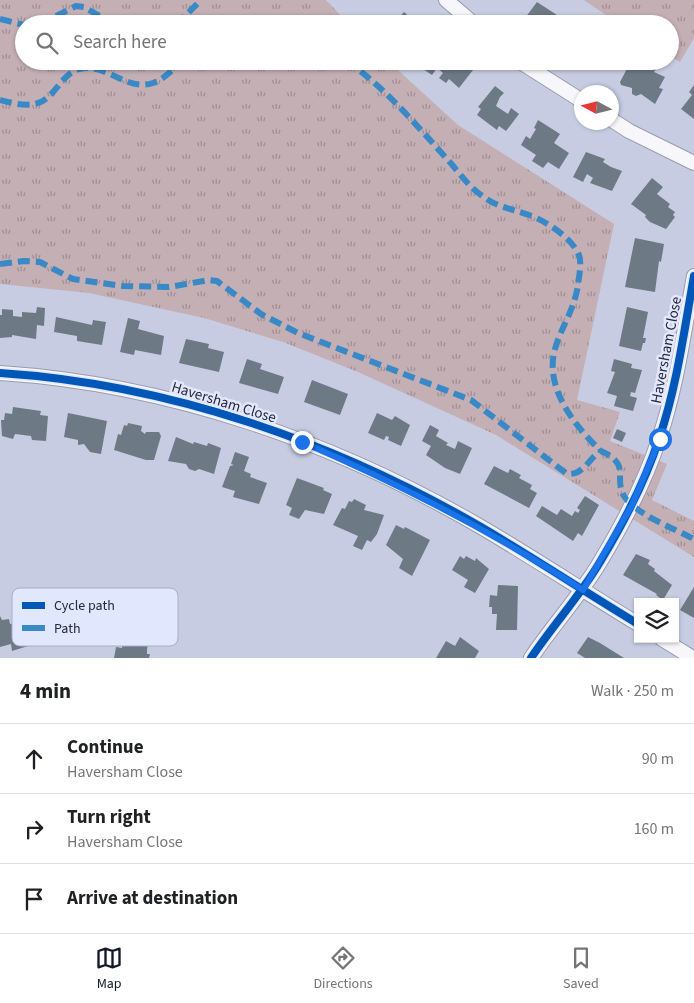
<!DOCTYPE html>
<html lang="en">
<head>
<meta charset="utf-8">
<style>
	:root { --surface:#fff; --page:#f2f2f2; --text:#202124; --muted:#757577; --line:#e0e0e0; --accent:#111827 }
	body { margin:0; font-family:"Source Sans 3",sans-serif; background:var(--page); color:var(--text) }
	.controls { position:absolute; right:15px; bottom:15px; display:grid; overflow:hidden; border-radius:0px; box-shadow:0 1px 4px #0004 }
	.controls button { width:45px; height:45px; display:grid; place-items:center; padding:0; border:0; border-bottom:1px solid var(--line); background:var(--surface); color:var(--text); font:25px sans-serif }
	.compass { position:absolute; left:574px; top:85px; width:45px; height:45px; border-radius:50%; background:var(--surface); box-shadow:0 1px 4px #0004; rotate:277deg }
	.stop { position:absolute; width:15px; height:15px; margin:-11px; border:4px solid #1a73e8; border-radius:50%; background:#fff }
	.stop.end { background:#1a73e8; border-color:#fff; box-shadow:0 1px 5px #0008 }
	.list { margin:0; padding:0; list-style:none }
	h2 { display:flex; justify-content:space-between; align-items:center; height:65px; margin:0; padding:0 20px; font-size:21px }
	h2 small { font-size:16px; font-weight:400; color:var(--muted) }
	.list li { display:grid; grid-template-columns:32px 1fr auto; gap:15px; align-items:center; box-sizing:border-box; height:70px; padding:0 20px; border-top:1px solid var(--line) }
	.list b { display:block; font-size:19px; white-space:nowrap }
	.list p { margin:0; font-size:16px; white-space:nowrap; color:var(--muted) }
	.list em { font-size:16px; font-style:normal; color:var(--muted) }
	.icon { flex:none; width:28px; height:28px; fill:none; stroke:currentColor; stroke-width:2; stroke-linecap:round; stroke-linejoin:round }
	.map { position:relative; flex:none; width:694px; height:658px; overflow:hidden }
	.search { position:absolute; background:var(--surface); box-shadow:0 1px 4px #0004; left:15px; right:15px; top:15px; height:55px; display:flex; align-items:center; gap:12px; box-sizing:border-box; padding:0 18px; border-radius:28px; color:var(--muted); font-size:19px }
	.sheet { height:275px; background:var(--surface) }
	nav { display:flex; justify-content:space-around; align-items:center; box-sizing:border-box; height:70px; border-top:1px solid var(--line); background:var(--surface); font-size:14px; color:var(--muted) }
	nav a { display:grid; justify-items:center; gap:2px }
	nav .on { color:var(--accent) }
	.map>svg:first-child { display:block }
	.grass { fill:url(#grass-tufts) }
	.building { fill:#6e7986 }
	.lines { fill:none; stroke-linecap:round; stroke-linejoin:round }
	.street-casing { stroke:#989cae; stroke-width:16 }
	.street { stroke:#f7f7fb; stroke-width:14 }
	.quiet { stroke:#3889c6; stroke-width:6; stroke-dasharray:12 6; stroke-linecap:butt }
	.cycleway-casing { stroke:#e1e7fd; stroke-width:11 }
	.cycleway { stroke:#0057b8; stroke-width:8 }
	.route { stroke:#1a73e8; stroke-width:6 }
	.labels { text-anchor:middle; stroke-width:5; stroke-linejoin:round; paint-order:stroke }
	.street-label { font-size:15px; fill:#252939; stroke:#e1e7fd }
	.key { fill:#e1e7fd; stroke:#a9aec2; stroke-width:1 }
	.key-label { font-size:14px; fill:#252939 }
</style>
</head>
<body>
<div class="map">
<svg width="694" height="658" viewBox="0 0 694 658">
	<defs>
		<pattern id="grass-tufts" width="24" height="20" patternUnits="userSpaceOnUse" patternTransform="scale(1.25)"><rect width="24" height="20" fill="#c4afb4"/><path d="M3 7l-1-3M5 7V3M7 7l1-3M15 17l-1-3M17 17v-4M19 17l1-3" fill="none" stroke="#9f8e93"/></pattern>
	</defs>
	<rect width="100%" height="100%" fill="#c7cce3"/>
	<path class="grass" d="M0,0H326L349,24H24V61H388L458,125L614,224L577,400L620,412L610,441L667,464L652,500L694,521V557L496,435L358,372L283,342L204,318L89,293L0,284Z
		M584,0H694V38L680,62L670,56V24H619Z"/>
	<path class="building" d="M537,2L557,15L554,19L560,24H524L522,22Z
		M404,12L417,24H393Z
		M429,61H462L473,70L459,88L449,79L446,83L439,78L443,73L437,68L432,75L423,69Z
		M593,61H611L606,69Z
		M641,61L659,64L654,72L665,77L659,88L663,89L655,104L641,94L636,96L632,94V88L621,85L620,82L630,63L638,67Z
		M694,85V119L681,109L692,95L689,92Z
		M495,86L504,93L500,97L496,106L508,114L511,108L519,114L506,131L499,126L497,130L477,115L481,109L478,107Z
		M538,120L560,134L554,143L569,153L559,169L548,162L543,168L532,161L536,155L521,145L526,136L530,139L536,129L534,128Z
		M586,152L605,159L603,162L611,167L622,171L612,191L590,183L593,178L587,174L583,182L573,177Z
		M652,178L663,187L657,194L670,204L668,207L675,212L673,215L675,217L666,229L650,222L645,217L646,215L631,204Z
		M635,238L664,244L661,262L659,261L655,292L625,287Z
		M37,307L45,308L44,326L37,325L36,339L12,335V337L0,338V315H2V309L13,310V316L22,317V312L36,313Z
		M627,307L648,312L643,338H646L645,343H643L641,351L619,346Z
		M56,317L92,325L93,320L106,322L102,345L77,341V336L54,332Z
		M128,318L140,321L138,329L164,336L161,355L135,350L134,355L120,352Z
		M186,339L209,344L208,348L224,352L219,372L179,363Z
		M247,359L262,364L260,369L284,377L278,394L239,383Z
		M614,359L632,364L631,368L642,370L635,393L631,392L630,396L637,398L633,411L614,406L617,396L607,393L615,372L611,371Z
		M312,380L348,394L340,415L304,402Z
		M13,407L41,411L40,415L48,416L46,441L32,440L31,436L15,434L13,439L2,436L1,420H4L5,413L12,414Z
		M68,413L107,421L101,454L90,452L84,444L78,445V440L64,437Z
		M377,413L392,420L395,416L410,425L401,446L388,440L389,437L386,436L384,440L368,433Z
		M128,423L142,426L141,431L145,434L146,432H159L161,436L154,460H146L114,450L118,434L121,435L124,425L127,426Z
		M430,425L439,430L436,436L448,443L446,445L455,449L458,441L472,448L460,474L445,468L426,455L431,446L422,441Z
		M617,429L626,433L622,442L613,438Z
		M176,437L193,444L194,442L207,446L208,443L221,448L214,474L199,469L195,471L189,469L186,464L168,461Z
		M235,452L249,457L244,471L251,474L250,477L267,483L259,504L233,497L235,491L222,487L230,466L234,465L231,464Z
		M494,466L508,473L510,469L521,475L519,478L532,485L530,489L537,493L529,508L484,484Z
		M297,478L324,488L323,490L332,494L324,514L305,510L299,519L289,515L292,508L286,505Z
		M585,496L599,505L582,536L578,533L573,541L536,516L542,506L557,515L561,509L572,516L575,511L578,513L580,510L577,508Z
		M354,499L366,505L364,510L384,515L377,534L371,542L367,540L362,550L353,546L358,536L333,525L342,508L345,509L349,501L352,502Z
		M396,525L404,529L405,527L430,540L412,576L399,568L403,559L386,545Z
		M636,554L650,560L648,564L655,569L654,571L672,585L663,600L656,595L657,594L623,575Z
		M460,556L464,559L466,556L475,561L476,558L489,569L475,593L464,587L468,580L452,570Z
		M498,585L518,586L517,630H496L497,614H492V607H489L490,595L497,596Z
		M694,587V618L680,610Z
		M0,616L2,620L9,619L10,624L22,622L28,646L12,651L11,644L0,647Z
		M57,620L97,628L94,646L80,644V642L54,639Z
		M133,634L149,637L147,650V654H150L149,658H114L116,647L122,648L123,640L132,641Z
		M460,637L479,651L475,658H436L446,641L455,646Z
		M588,637L600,643L624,658H585L577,653Z"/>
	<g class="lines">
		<g class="street-casing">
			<path id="street" d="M446,0L474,24
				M519,61L582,101
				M612,120L629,131L694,163
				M0,373C169,384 335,442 481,527C534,558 585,592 638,624
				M662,639L693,658
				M531,658C553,625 580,596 600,562C623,524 645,482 659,439C677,386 684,331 694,276"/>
		</g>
		<use href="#street" class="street"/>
		<path class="quiet" d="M0,19L24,25
			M40,24L76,6L84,7L113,24
			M175,24L187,14L201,0
			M346,61C382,84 418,127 447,159C458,171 468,186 481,195C498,208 510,208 529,215C546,221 572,238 579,255C582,263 579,276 578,285C574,312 559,330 554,353C546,391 576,427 601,451
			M0,100C12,103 26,107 38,103C55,98 61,74 79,69C106,62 126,92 153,83C165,79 174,67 185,61
			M0,264L24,261L40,262L73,279L123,286L169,287L209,280L217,281L261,314L298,333L471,400L567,474C584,475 588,459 601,451C632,465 613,477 624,496C635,514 675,529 694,539"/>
		<g class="cycleway-casing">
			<path id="cycleway" d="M0,373C169,384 335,442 481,527C534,558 585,592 638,624
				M531,658C553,625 580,596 600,562C623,524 645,482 659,439C677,386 684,331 694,276"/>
		</g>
		<use href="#cycleway" class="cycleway"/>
	</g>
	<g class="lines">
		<path class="route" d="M302,442C401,485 492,531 583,590L632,505L660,439"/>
	</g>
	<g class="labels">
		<g class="street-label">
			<text transform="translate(666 350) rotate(-79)" y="5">Haversham Close</text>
			<text transform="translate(224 402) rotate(17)" y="5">Haversham Close</text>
		</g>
	</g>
	<rect x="12" y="588" width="166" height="58" rx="8" class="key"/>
	<rect x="22" y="602" width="23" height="7" fill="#0057b8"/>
	<rect x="22" y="625" width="23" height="6" fill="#3889c6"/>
	<g class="key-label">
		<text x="54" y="610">Cycle path</text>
		<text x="54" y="633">Path</text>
	</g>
</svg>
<div class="controls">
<button><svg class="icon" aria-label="layers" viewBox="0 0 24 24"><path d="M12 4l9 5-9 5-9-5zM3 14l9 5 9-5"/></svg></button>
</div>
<svg class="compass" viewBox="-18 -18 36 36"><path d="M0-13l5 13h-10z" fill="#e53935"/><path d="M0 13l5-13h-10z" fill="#757577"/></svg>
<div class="stop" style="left:660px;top:439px"></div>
<div class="stop end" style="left:302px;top:442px"></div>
<div class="search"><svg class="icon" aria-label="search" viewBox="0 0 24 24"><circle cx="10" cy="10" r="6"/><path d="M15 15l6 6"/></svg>Search here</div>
</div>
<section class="sheet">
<h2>4 min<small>Walk · 250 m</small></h2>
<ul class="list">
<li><svg class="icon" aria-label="ahead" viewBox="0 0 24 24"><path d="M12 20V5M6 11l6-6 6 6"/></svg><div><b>Continue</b><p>Haversham Close</p></div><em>90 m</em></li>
<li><svg class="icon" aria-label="right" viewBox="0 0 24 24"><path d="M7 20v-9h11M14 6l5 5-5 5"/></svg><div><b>Turn right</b><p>Haversham Close</p></div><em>160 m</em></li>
<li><svg class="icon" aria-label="arrive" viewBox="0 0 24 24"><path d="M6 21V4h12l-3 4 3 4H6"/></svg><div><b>Arrive at destination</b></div></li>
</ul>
</section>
<nav>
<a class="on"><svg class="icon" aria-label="map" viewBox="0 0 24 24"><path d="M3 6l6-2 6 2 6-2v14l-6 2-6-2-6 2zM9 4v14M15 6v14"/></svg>Map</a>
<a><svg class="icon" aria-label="directions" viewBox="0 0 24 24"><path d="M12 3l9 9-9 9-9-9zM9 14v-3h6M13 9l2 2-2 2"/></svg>Directions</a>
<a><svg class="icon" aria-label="saved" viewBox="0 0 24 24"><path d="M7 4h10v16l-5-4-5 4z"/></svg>Saved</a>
</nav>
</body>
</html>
